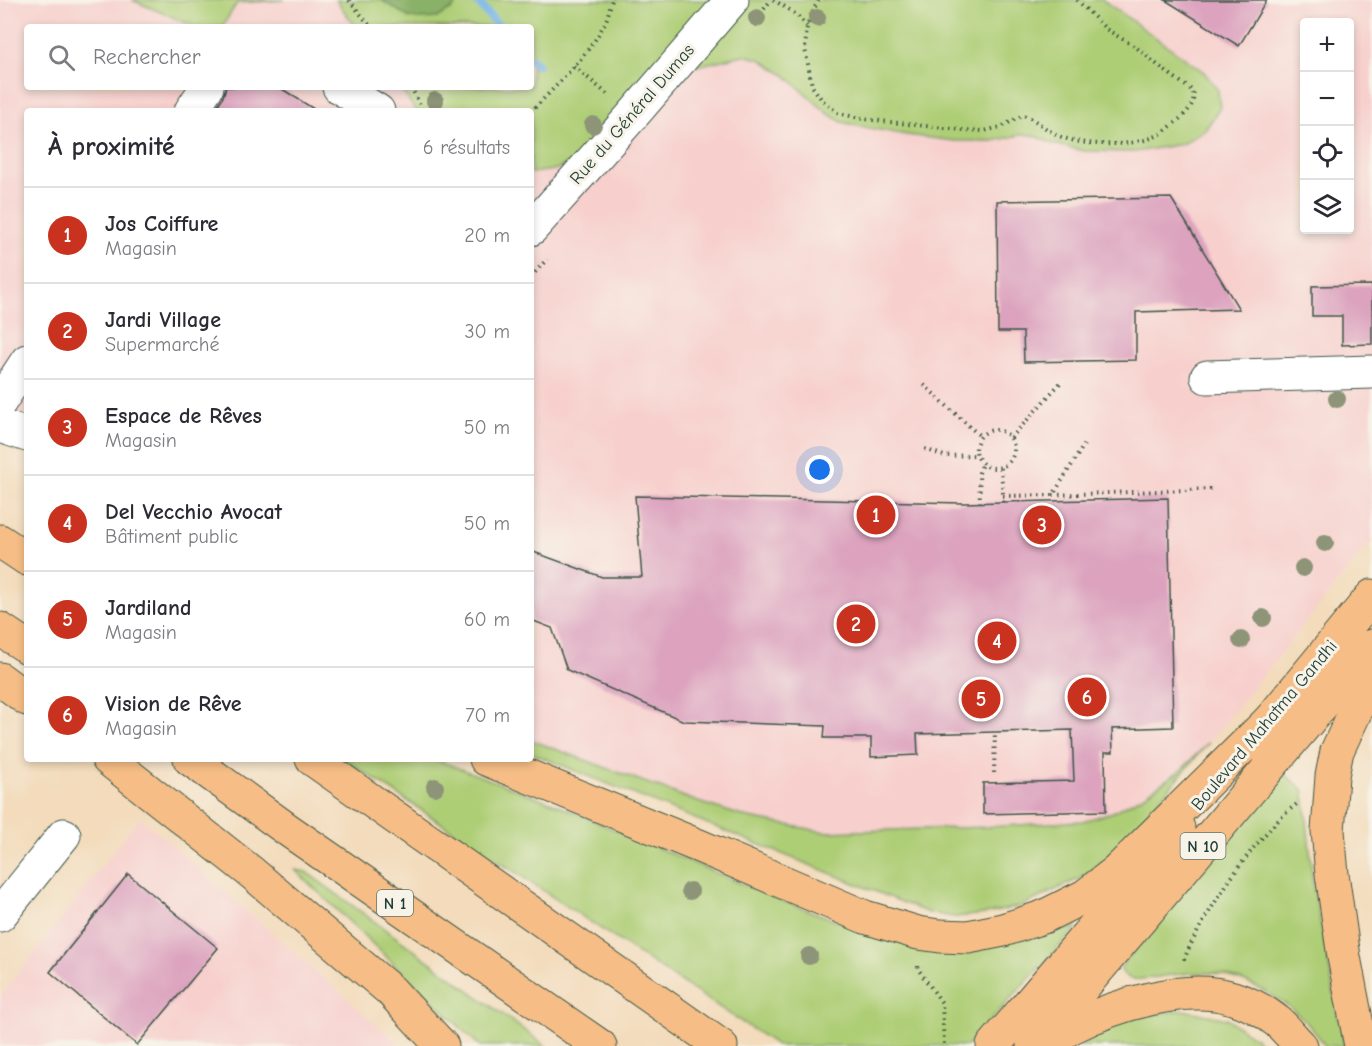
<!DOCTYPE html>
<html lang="fr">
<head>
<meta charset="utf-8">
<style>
	:root { --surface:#fff; --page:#f2f2f3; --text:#2b2b33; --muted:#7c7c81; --line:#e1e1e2; --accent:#c8321e }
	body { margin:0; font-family:"Comic Neue",sans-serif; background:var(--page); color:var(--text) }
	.controls { position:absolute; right:18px; top:18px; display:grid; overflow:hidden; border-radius:6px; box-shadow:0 3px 9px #0003 }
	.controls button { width:54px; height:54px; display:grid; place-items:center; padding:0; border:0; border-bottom:2px solid var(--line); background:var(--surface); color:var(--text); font:30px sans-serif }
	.you { position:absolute; left:820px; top:470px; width:21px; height:21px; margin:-15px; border:4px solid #fff; border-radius:50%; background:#1a73e8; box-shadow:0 0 0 9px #1a73e833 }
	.badge { display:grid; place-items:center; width:39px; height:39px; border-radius:50%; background:var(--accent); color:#fff; font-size:20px; font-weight:700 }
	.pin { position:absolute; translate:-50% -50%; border:3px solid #fff; box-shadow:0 2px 6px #0006 }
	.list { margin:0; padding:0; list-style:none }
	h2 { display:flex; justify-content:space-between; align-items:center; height:78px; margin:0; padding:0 24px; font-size:26px }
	h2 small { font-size:20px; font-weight:400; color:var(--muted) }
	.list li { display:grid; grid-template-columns:39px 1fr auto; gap:18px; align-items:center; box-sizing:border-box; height:96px; padding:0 24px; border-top:2px solid var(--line) }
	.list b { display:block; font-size:22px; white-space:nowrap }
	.list p { margin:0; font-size:20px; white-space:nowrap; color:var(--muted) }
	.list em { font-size:20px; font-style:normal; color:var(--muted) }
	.icon { flex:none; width:33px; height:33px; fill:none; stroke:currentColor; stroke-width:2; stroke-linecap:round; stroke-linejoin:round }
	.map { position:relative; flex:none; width:1372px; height:1046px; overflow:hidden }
	.search { position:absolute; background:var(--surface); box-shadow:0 3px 9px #0003; left:24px; top:24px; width:510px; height:66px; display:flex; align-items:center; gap:15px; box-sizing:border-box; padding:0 21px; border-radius:6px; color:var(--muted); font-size:22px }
	.panel { position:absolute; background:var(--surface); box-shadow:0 3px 9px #0003; left:24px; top:108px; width:510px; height:654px; border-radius:6px }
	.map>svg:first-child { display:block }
	.built { fill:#f7d0cd; fill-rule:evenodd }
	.green { fill:#aece76; stroke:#668655; stroke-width:1.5 }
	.forest { fill:#8ab167; stroke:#54774e; stroke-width:1.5 }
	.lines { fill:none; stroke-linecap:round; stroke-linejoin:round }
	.stream { stroke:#74b3e7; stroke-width:9 }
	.building { fill:#dca2be }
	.minor-casing { stroke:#3f5548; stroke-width:35 }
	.major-casing { stroke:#3f5548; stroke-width:35 }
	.highway-casing { stroke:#3f5548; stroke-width:35 }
	.path { stroke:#3f5548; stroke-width:4; stroke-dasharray:1.5 4.5; stroke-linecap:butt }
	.minor { stroke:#fff; stroke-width:33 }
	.major { stroke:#f6be86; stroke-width:33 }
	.highway { stroke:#f6be86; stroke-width:33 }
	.tree { fill:#8e9478 }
	.labels { text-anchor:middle; stroke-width:6; stroke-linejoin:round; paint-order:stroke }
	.shield { fill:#f7f3e8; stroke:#60746a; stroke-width:1.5 }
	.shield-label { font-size:16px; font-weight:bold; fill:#1f3d34 }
	.street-label { font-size:18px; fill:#1f3d34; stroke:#f7f3e8 }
</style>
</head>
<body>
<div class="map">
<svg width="1372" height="1046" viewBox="0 0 1372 1046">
	<rect width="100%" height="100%" fill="#f7f3e8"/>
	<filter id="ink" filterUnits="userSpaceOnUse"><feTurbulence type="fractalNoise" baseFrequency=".0167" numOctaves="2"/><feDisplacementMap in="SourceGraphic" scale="12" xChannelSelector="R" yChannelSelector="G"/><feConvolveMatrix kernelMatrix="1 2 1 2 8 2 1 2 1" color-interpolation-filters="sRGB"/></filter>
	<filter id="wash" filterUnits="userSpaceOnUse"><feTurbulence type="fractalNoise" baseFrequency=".008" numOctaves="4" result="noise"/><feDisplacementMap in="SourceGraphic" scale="24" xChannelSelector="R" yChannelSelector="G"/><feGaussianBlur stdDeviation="1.35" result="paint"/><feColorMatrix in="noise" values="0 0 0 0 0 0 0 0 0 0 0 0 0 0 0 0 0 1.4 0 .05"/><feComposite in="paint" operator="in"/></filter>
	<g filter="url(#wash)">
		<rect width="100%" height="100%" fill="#f3dbbb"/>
		<path class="built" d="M0,0H1372V540L1209,742L1182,769L1145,795L1113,812L1083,821L989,827L825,832L779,826L698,802L531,740V111H27V429L0,423ZM1304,22H1350V230H1304ZM27,27H531V87H27Z
			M140,817L401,1046H0V997Z"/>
		<path class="green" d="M132,0H285L237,3L222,27H196Z
			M336,0H1103L1204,72L1218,90L1220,108L1205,130L1182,144L1135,152L1084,151L1053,144L1036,136L1024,134L993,141H955L907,135L858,126L842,122L827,113L785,75L760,59L743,55L693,67L583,158L554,170L531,173V111H416L399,87H531V27H356Z
			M531,740L698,802L749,818L825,832L989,827L1083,821L1113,812L1145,795L1182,769L1209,742L1116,850L1084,876L1022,906L986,914L955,917L929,913L531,753Z
			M344,759H434L550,802L780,900L893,941L952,952L1077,927L967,1046H778Z
			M1279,770L1303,789L1306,810L1313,884L1344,1046H1325C1303,1011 1265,986 1225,975C1203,970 1179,974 1157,977C1149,978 1137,981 1129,978C1125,977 1122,972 1120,968Z
			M295,870L306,872L546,1046H480Z
			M1183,1010L1227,1019L1266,1046H1079L1123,1018Z"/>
		<path class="forest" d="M381,0H461L452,9L437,18L420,19L410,18Z"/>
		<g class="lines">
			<path class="stream" d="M476,0L499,27
				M531,59L537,65"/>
		</g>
		<g id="blocks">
			<path class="building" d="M1165,0H1267L1239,46Z
				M226,87H279L317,111H214L223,97Z
				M1171,198L1239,309L1136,312V360L1024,362L1023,332H998L997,201Z
				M1372,285V344L1342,345V316H1312V286Z
				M635,496L963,503L1168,498L1173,727L1112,729L1113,752H1105L1106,811L983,814V783L1074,781L1072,730L917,734L918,755L871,757V738H824L825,726L684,721L567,670L552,628L531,620V551L602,577H642Z
				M128,874L218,948L137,1045L50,972Z"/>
		</g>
	</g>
	<g filter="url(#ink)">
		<use href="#blocks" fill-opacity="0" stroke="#3f5548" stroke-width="1.5"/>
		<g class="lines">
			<g class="minor-casing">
				<path id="minor" d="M339,87L378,111
					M191,111L207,87
					M531,229L632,116L732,0
					M1207,377L1372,372
					M0,402L27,361
					M0,426L27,435
					M0,915L64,835"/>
			</g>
			<g class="major-casing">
				<path id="major" d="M1251,743L1372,596
					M993,1046L1178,828
					M1033,1046L1372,646"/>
			</g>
			<g class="highway-casing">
				<path id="highway" d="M0,541L27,559
					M0,629L27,647
					M0,679L27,699
					M108,759L252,873L391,991L442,1046
					M190,759L288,830L600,1046
					M312,759L721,1046
					M486,759L699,846L865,917L918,933L940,936L968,937L1003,930L1043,917L1085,896L1117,871L1270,720
					M1046,1046C1054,1040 1063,1032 1072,1027C1115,1005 1186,983 1233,998C1249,1003 1266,1012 1278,1022C1286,1029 1293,1038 1301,1046
					M1361,1046L1344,957L1332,874L1328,831L1332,776L1337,751L1355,712L1372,684"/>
			</g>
			<path class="path" d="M349,0L371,27
				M773,0C786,7 797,14 807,26
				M818,0L807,26L805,49L809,69L812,86L822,100L838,113L863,119L962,130L984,131L1001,127L1023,115C1035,119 1044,128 1055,134C1079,147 1130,147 1154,137C1162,134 1170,127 1177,121C1186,114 1196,104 1193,91L1160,67L1137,48L1106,29L1077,0
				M764,9L771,0
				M574,66L607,94
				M411,87L423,111
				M531,112C557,84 592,53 607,18C609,12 610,6 612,0
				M531,277L547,259
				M924,385L981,437
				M976 449a19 19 0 1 1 38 0a19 19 0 1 1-38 0Z
				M1011,438L1062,381
				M925,449L944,456L977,455
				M1001,468L1003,496
				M1053,495L1212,489
				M1003,502V496L1053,495L1084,445
				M980,503L979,473L982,464
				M994,773L995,731
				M1184,960C1192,939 1205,919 1217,899C1240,864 1265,829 1298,803
				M918,966V969L942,1003L944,1046"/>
			<use href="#minor" class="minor"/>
			<use href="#major" class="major"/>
			<use href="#highway" class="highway"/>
		</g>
		<g class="tree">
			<circle cx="757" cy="18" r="9"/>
			<circle cx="817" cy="18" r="9"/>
			<circle cx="435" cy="101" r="9"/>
			<circle cx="593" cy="125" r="9"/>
			<circle cx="1337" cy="399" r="9"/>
			<circle cx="1325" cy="543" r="9"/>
			<circle cx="1303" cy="568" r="9"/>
			<circle cx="1263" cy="618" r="9"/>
			<circle cx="1241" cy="640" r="9"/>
			<circle cx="435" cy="787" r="9"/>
			<circle cx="690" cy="891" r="9"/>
			<circle cx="809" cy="956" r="9"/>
		</g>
	</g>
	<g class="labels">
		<g class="shield">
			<rect x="1180.5" y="833" width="45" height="26" rx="4.5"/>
			<rect x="377" y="890" width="36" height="26" rx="4.5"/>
		</g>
		<g class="shield-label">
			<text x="1203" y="852">N 10</text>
			<text x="395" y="909">N 1</text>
		</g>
		<g class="street-label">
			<text transform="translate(632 114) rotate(-49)" y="6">Rue du Général Dumas</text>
			<text transform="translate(1264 725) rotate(-50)" y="6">Boulevard Mahatma Gandhi</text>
		</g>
	</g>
</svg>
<div class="controls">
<button>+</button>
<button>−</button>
<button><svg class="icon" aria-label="locate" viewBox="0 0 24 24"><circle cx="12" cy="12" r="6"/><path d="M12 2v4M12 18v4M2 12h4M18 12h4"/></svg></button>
<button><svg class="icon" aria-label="layers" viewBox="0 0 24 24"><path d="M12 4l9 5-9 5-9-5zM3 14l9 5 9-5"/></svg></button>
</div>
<div class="you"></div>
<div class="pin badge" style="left:876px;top:515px">1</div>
<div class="pin badge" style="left:856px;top:624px">2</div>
<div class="pin badge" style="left:1042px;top:525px">3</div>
<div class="pin badge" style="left:997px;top:641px">4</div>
<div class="pin badge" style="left:981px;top:699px">5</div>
<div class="pin badge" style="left:1087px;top:697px">6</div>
<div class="search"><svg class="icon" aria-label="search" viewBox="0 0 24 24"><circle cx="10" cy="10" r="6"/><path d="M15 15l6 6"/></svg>Rechercher</div>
<section class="panel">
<h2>À proximité<small>6 résultats</small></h2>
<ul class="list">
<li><span class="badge">1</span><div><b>Jos Coiffure</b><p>Magasin</p></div><em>20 m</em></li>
<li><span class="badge">2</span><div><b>Jardi Village</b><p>Supermarché</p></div><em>30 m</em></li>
<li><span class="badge">3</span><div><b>Espace de Rêves</b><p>Magasin</p></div><em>50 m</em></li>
<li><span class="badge">4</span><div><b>Del Vecchio Avocat</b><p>Bâtiment public</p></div><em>50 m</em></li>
<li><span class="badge">5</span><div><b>Jardiland</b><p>Magasin</p></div><em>60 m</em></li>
<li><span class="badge">6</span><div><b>Vision de Rêve</b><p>Magasin</p></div><em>70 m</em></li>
</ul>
</section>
</div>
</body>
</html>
